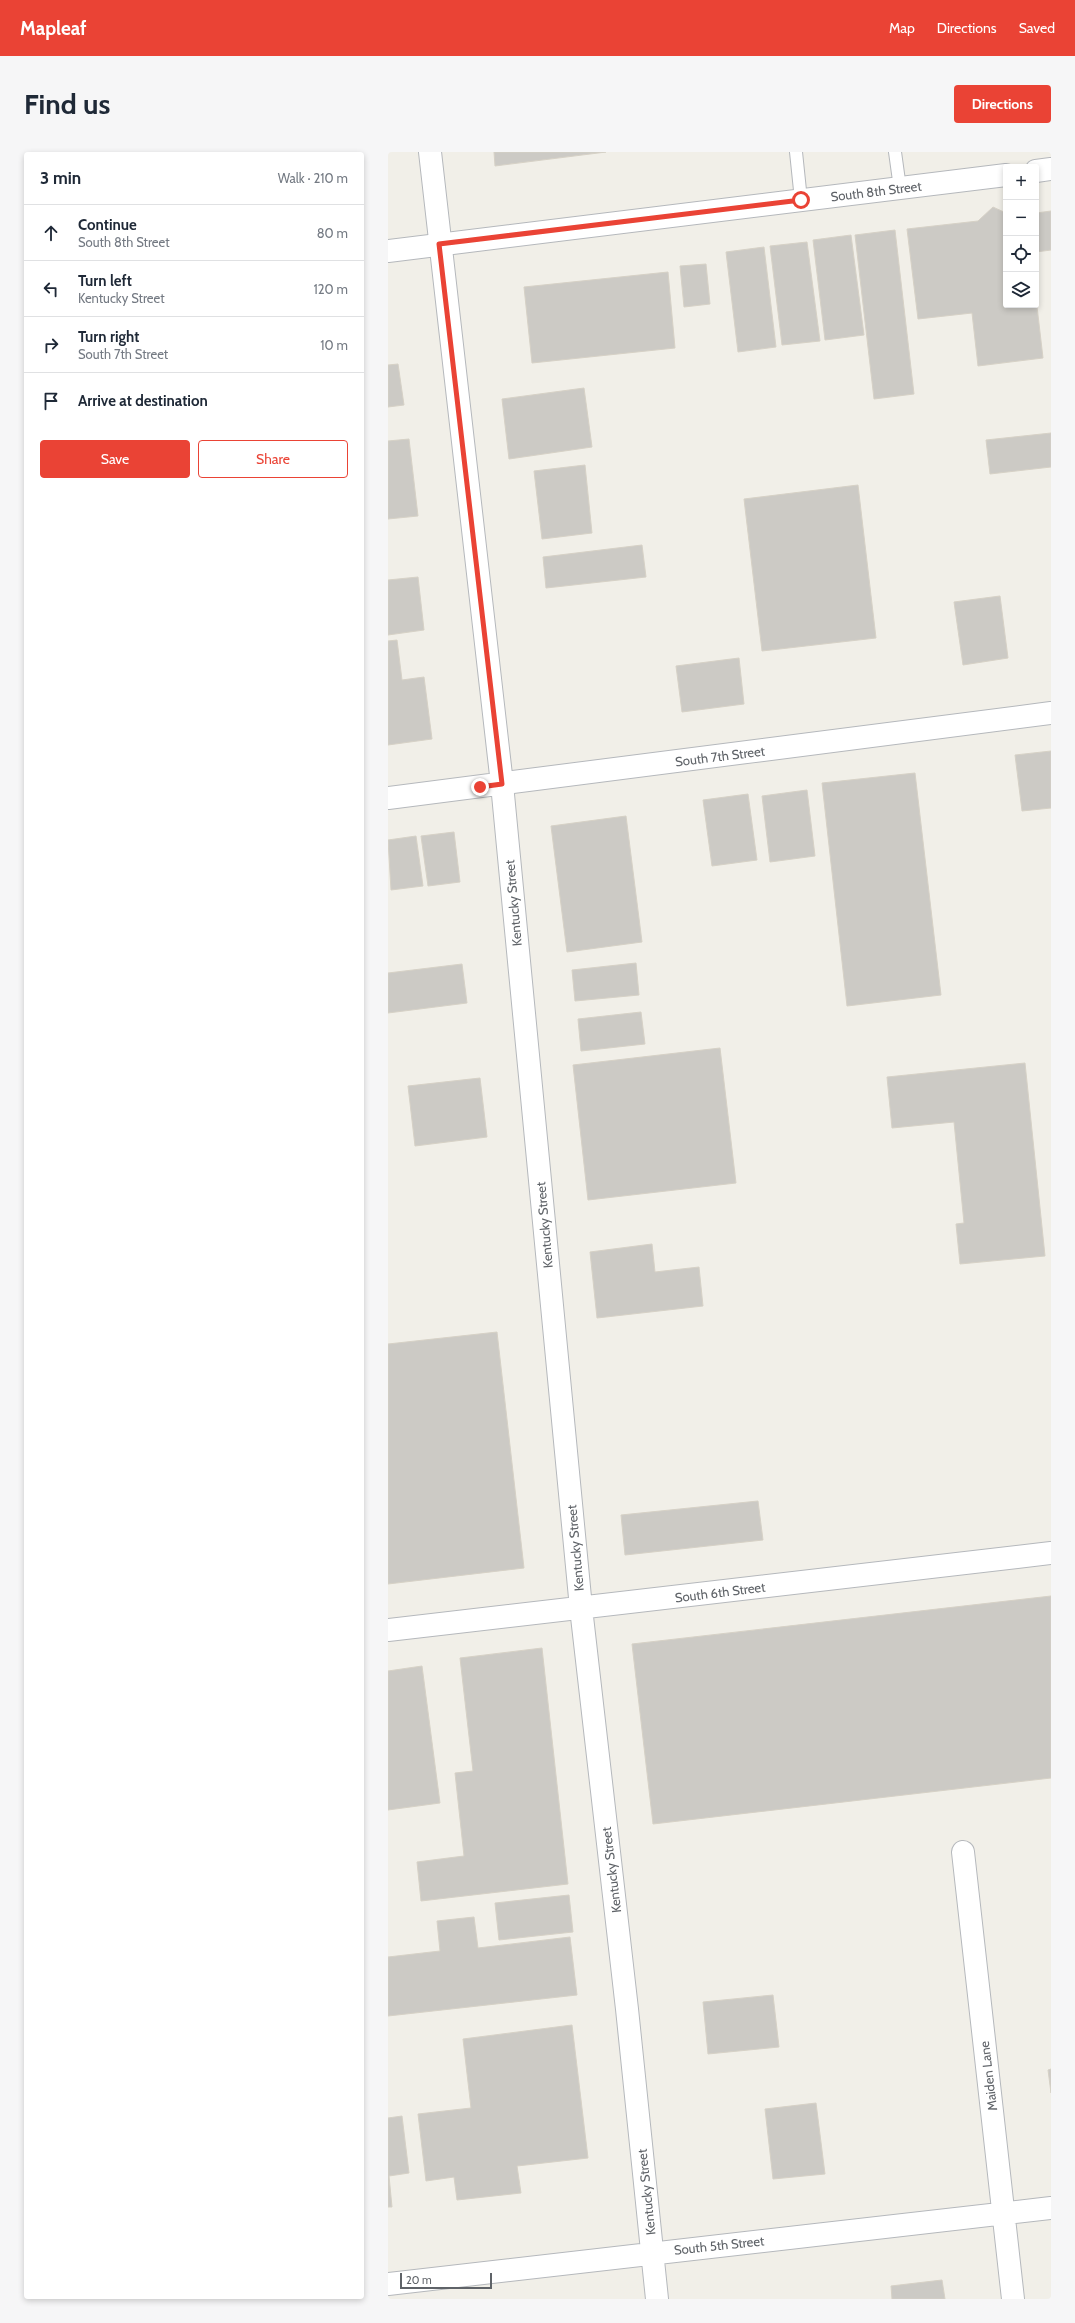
<!DOCTYPE html>
<html lang="en">
<head>
<meta charset="utf-8">
<style>
	:root { --surface:#fff; --page:#f6f6f7; --text:#1f2937; --muted:#747a83; --line:#e0e1e3; --accent:#ea4335 }
	body { margin:0; font-family:Cabin,sans-serif; background:var(--page); color:var(--text) }
	.controls { position:absolute; right:12px; top:12px; display:grid; overflow:hidden; border-radius:4px; box-shadow:0 2px 6px #0003 }
	.controls button { width:36px; height:36px; display:grid; place-items:center; padding:0; border:0; border-bottom:1px solid var(--line); background:var(--surface); color:var(--text); font:20px sans-serif }
	.scale { position:absolute; left:12px; bottom:10px; width:92px; box-sizing:border-box; padding-left:4px; border:2px solid #5f6368; border-top:0; font-size:11px; line-height:14px; white-space:nowrap; color:#5f6368; -webkit-text-stroke:3px #fff; paint-order:stroke }
	.stop { position:absolute; width:12px; height:12px; margin:-9px; border:3px solid #ea4335; border-radius:50%; background:#fff }
	.stop.end { background:#ea4335; border-color:#fff; box-shadow:0 1px 4px #0008 }
	.list { margin:0; padding:0; list-style:none }
	h2 { display:flex; justify-content:space-between; align-items:center; height:52px; margin:0; padding:0 16px; font-size:17px }
	h2 small { font-size:13px; font-weight:400; color:var(--muted) }
	.list li { display:grid; grid-template-columns:26px 1fr auto; gap:12px; align-items:center; box-sizing:border-box; height:56px; padding:0 16px; border-top:1px solid var(--line) }
	.list b { display:block; font-size:15px; white-space:nowrap }
	.list p { margin:0; font-size:13px; white-space:nowrap; color:var(--muted) }
	.list em { font-size:13px; font-style:normal; color:var(--muted) }
	.actions { display:flex; gap:8px; padding:12px 16px }
	.actions a { flex:1; padding:9px 0; border:1px solid var(--accent); border-radius:4px; text-align:center; font-size:14px; color:var(--accent) }
	.actions .main { background:var(--accent); color:#fff }
	.icon { flex:none; width:22px; height:22px; fill:none; stroke:currentColor; stroke-width:2; stroke-linecap:round; stroke-linejoin:round }
	.map { position:relative; flex:none; width:663px; height:2147px; overflow:hidden; border-radius:4px }
	header { display:flex; align-items:center; gap:24px; box-sizing:border-box; height:56px; padding:0 20px; background:var(--accent); color:#fff }
	header strong { font-size:19px }
	nav { display:flex; gap:22px; margin-inline-start:auto; font-size:14px }
	.intro { display:flex; align-items:center; justify-content:space-between; box-sizing:border-box; height:96px; padding:0 24px }
	h1 { margin:0; font-size:28px }
	.button { padding:10px 18px; border-radius:4px; background:var(--accent); color:#fff; font-size:14px; font-weight:700 }
	main { display:flex; gap:24px; padding:0 24px }
	aside { flex:1; background:var(--surface); border-radius:4px; box-shadow:0 2px 6px #0003 }
	.map>svg:first-child { display:block }
	.building { fill:#cccac5; stroke:#d6d1c6 }
	.lines { fill:none; stroke-linecap:round; stroke-linejoin:round }
	.service-casing { stroke:#b5b8bc; stroke-width:14 }
	.minor-casing { stroke:#b5b8bc; stroke-width:24 }
	.tertiary-casing { stroke:#b5b8bc; stroke-width:24 }
	.service { stroke:#fff; stroke-width:12 }
	.minor { stroke:#fff; stroke-width:22 }
	.tertiary { stroke:#fff; stroke-width:22 }
	.route { stroke:#ea4335; stroke-width:5 }
	.labels { text-anchor:middle; stroke-width:3; stroke-linejoin:round; paint-order:stroke }
	.street-label { font-size:13px; fill:#5f6368; stroke:#fff }
</style>
</head>
<body>
<header>
<strong>Mapleaf</strong>
<nav><a>Map</a><a>Directions</a><a>Saved</a></nav>
</header>
<div class="intro"><h1>Find us</h1><a class="button">Directions</a></div>
<main>
<aside>
<h2>3 min<small>Walk · 210 m</small></h2>
<ul class="list">
<li><svg class="icon" aria-label="ahead" viewBox="0 0 24 24"><path d="M12 20V5M6 11l6-6 6 6"/></svg><div><b>Continue</b><p>South 8th Street</p></div><em>80 m</em></li>
<li><svg class="icon" aria-label="left" viewBox="0 0 24 24"><path d="M17 20v-9H6M10 6l-5 5 5 5"/></svg><div><b>Turn left</b><p>Kentucky Street</p></div><em>120 m</em></li>
<li><svg class="icon" aria-label="right" viewBox="0 0 24 24"><path d="M7 20v-9h11M14 6l5 5-5 5"/></svg><div><b>Turn right</b><p>South 7th Street</p></div><em>10 m</em></li>
<li><svg class="icon" aria-label="arrive" viewBox="0 0 24 24"><path d="M6 21V4h12l-3 4 3 4H6"/></svg><div><b>Arrive at destination</b></div></li>
</ul>
<div class="actions"><a class="main">Save</a><a>Share</a></div>
</aside>
<div class="map">
<svg width="663" height="2147" viewBox="0 0 663 2147">
	<rect width="100%" height="100%" fill="#f1efe8"/>
	<path class="building" d="M106,0H218L107,14Z
		M605,55L618,61V153H648V146L655,206L590,214L584,161L530,167L519,77L590,69Z
		M663,59V98L648,100V61Z
		M507,78L526,242L486,247L467,83Z
		M463,83L476,183L437,188L425,88Z
		M419,90L432,189L394,193L382,94Z
		M376,95L388,195L350,200L338,100Z
		M318,112L322,152L296,155L292,114Z
		M280,120L287,196L144,211L136,135Z
		M10,212L16,253L0,255V213Z
		M196,236L204,295L121,307L114,247Z
		M663,281V315L602,322L598,288Z
		M21,287L30,364L0,367V289Z
		M197,313L204,381L154,387L146,319Z
		M470,333L488,486L374,499L356,347Z
		M254,393L258,425L158,436L155,405Z
		M30,425L36,478L0,483V428Z
		M612,444L620,506L575,513L566,450Z
		M9,488L14,528L36,525L44,587L0,593V489Z
		M351,506L356,552L294,560L288,514Z
		M663,599V656L634,659L627,603Z
		M527,621L553,843L459,854L434,631Z
		M419,638L427,704L382,710L374,644Z
		M360,642L369,708L324,714L315,648Z
		M238,664L254,790L179,800L163,674Z
		M66,680L72,730L40,734L33,684Z
		M28,684L35,734L3,738L0,688Z
		M248,811L251,843L187,849L184,818Z
		M74,812L79,851L0,861V821Z
		M253,860L257,892L193,899L190,867Z
		M332,896L348,1031L200,1048L185,913Z
		M637,911L657,1104L572,1112L568,1072L576,1071L566,970L504,976L499,925Z
		M92,926L99,985L27,994L20,934Z
		M264,1092L267,1120L311,1115L315,1154L209,1166L202,1100Z
		M109,1180L136,1416L0,1432V1192Z
		M370,1349L375,1388L237,1403L233,1363Z
		M663,1444V1626L265,1672L244,1492Z
		M154,1496L180,1732L33,1749L29,1710L76,1704L67,1621L85,1619L72,1506Z
		M34,1514L52,1651L0,1658V1519Z
		M181,1743L185,1780L111,1788L107,1751Z
		M86,1765L90,1796L182,1785L189,1843L0,1864V1805L52,1799L49,1769Z
		M385,1843L391,1895L320,1902L315,1850Z
		M184,1873L200,2006L129,2014L133,2041L69,2048L66,2025L38,2029L30,1962L83,1956L75,1887Z
		M663,1917V1941L660,1918Z
		M428,1951L437,2022L385,2027L377,1957Z
		M14,1964L21,2021L1,2024L4,2055H0V1966Z
		M554,2128L557,2147H504L503,2134Z"/>
	<g class="lines">
		<g class="service-casing">
			<path id="service" d="M408,0L413,48
				M507,0L512,36"/>
		</g>
		<g class="minor-casing">
			<path id="minor" d="M42,0L114,632L193,1456L239,1857L269,2147
				M0,646L663,561
				M0,1478L663,1401
				M575,1700L625,2147
				M0,2132L663,2056"/>
		</g>
		<g class="tertiary-casing">
			<path id="tertiary" d="M648,19L663,17
				M0,99L618,23"/>
		</g>
		<use href="#service" class="service"/>
		<use href="#minor" class="minor"/>
		<use href="#tertiary" class="tertiary"/>
	</g>
	<g class="lines">
		<path class="route" d="M92,635L114,632L51,92L413,48"/>
	</g>
	<g class="labels">
		<g class="street-label">
			<text transform="translate(488 39) rotate(-7)" y="5">South 8th Street</text>
			<text transform="translate(332 604) rotate(-7)" y="5">South 7th Street</text>
			<text transform="translate(125 751) rotate(-95)" y="5">Kentucky Street</text>
			<text transform="translate(156 1073) rotate(-95)" y="5">Kentucky Street</text>
			<text transform="translate(187 1396) rotate(-95)" y="5">Kentucky Street</text>
			<text transform="translate(332 1440) rotate(-7)" y="5">South 6th Street</text>
			<text transform="translate(223 1718) rotate(-97)" y="5">Kentucky Street</text>
			<text transform="translate(600 1924) rotate(-97)" y="5">Maiden Lane</text>
			<text transform="translate(258 2040) rotate(-96)" y="5">Kentucky Street</text>
			<text transform="translate(331 2093) rotate(-6)" y="5">South 5th Street</text>
		</g>
	</g>
</svg>
<div class="controls">
<button>+</button>
<button>−</button>
<button><svg class="icon" aria-label="locate" viewBox="0 0 24 24"><circle cx="12" cy="12" r="6"/><path d="M12 2v4M12 18v4M2 12h4M18 12h4"/></svg></button>
<button><svg class="icon" aria-label="layers" viewBox="0 0 24 24"><path d="M12 4l9 5-9 5-9-5zM3 14l9 5 9-5"/></svg></button>
</div>
<div class="scale">20 m</div>
<div class="stop" style="left:413px;top:48px"></div>
<div class="stop end" style="left:92px;top:635px"></div>
</div>
</main>
</body>
</html>
